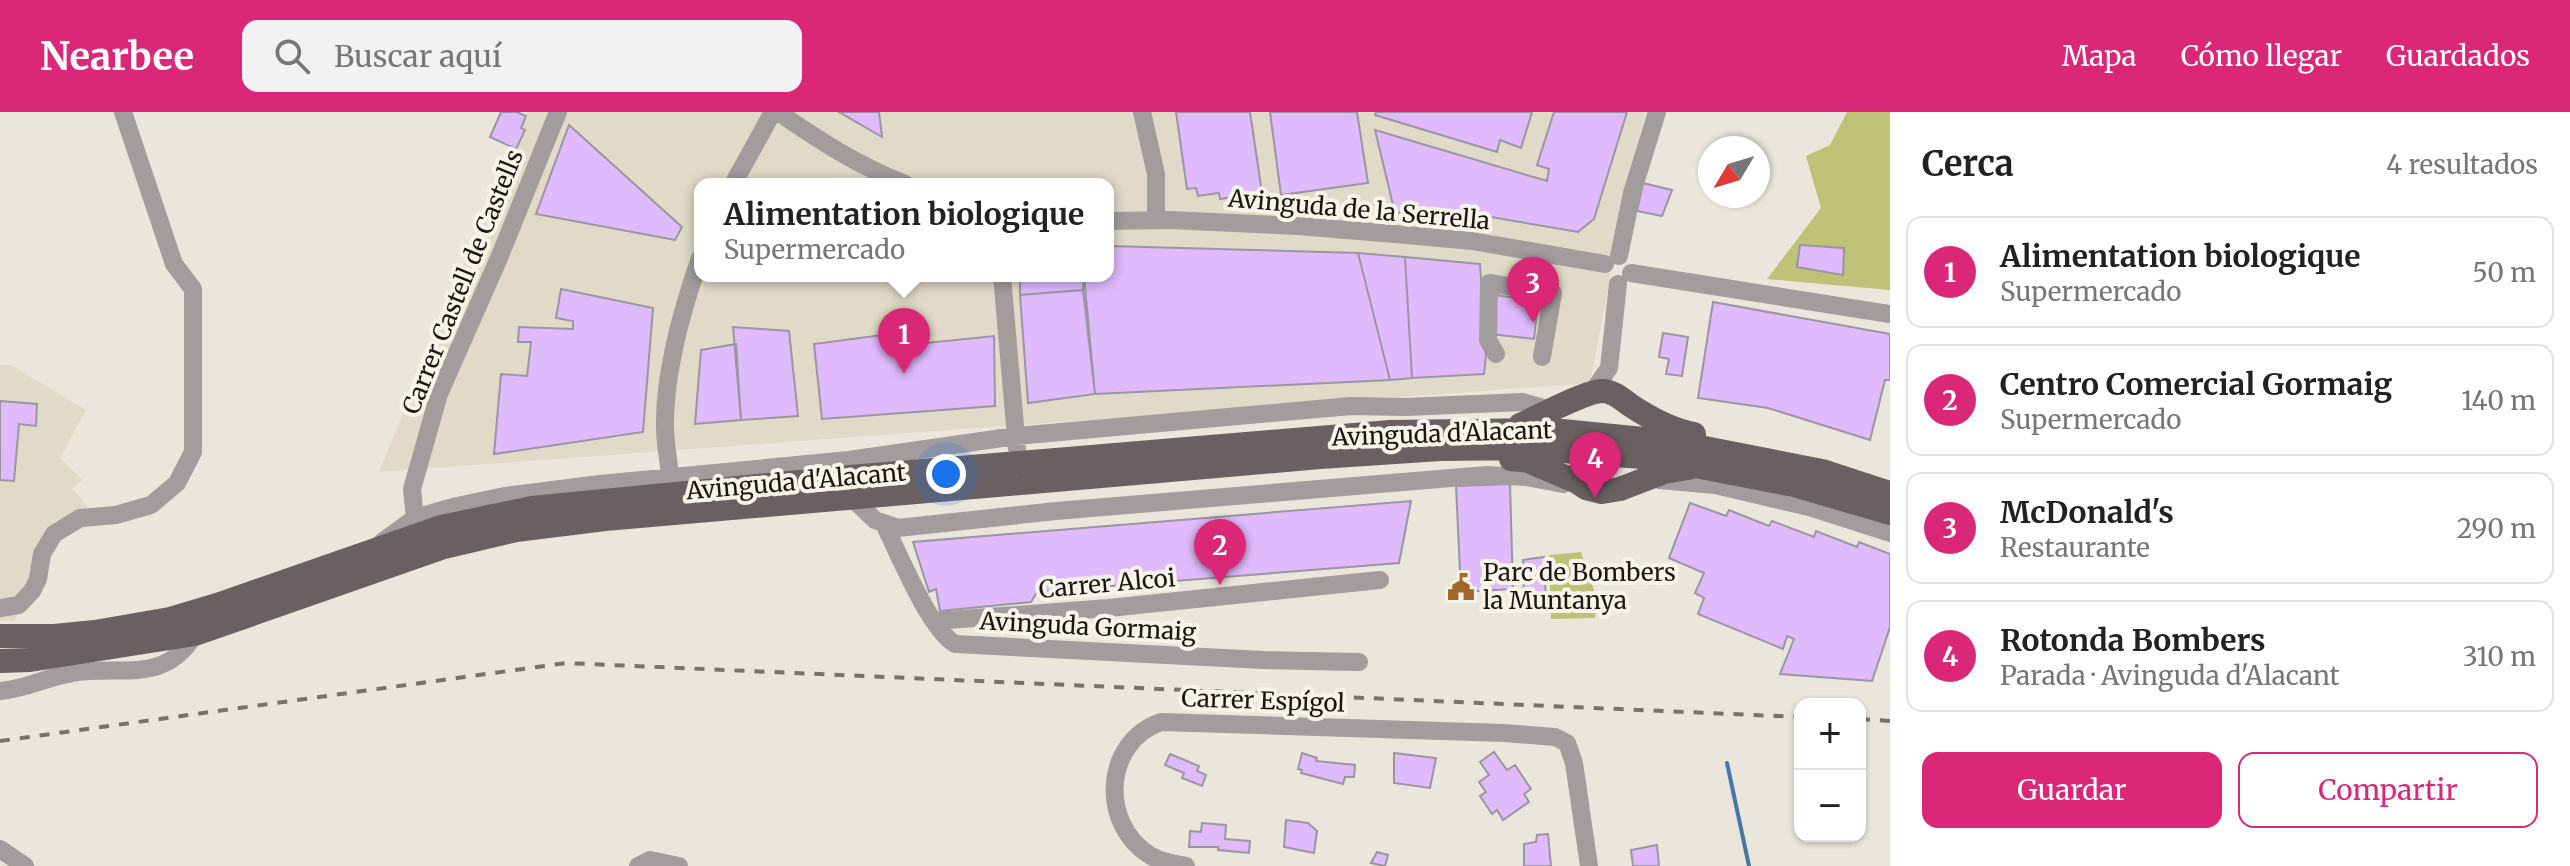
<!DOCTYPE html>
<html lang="es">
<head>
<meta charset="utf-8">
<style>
	:root { --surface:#fff; --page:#f2f2f2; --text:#222; --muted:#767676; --line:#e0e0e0; --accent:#db2777 }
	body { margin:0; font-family:Merriweather,serif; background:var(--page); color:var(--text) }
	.controls { position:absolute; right:24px; bottom:24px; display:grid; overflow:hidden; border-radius:16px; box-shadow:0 2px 6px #0004 }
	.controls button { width:72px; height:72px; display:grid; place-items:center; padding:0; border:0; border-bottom:2px solid var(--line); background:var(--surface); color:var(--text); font:40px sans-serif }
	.compass { position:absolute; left:1698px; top:24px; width:72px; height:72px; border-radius:50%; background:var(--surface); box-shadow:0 2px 6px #0004; rotate:232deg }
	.you { position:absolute; left:946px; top:362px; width:28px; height:28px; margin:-20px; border:6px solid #fff; border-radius:50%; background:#1a73e8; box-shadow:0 0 0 12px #1a73e833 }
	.badge { display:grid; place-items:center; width:52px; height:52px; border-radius:50%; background:var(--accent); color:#fff; font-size:26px; font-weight:700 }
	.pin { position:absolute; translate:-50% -66px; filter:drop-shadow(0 2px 4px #0008) }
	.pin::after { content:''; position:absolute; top:42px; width:28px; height:24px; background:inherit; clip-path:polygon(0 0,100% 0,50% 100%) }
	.popup { position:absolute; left:694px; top:66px; width:420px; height:104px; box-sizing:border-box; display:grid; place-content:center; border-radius:16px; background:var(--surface); filter:drop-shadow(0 2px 6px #0005); font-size:26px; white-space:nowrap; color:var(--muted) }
	.popup b { font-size:30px; color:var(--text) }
	.popup::after { content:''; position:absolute; left:50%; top:100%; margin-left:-16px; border:16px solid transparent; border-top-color:var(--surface) }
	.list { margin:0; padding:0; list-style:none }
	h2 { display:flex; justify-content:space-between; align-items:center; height:104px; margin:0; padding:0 32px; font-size:34px }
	h2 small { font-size:26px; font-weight:400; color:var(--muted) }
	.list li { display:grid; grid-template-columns:52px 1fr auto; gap:24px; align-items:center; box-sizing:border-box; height:112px; margin:0 16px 16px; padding:0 16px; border:2px solid var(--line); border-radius:16px }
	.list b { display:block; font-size:30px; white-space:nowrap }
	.list p { margin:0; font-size:26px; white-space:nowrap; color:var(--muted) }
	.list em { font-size:26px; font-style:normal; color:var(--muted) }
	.actions { display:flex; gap:16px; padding:24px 32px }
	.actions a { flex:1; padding:18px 0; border:2px solid var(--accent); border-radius:16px; text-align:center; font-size:28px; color:var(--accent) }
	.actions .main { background:var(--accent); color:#fff }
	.icon { flex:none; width:44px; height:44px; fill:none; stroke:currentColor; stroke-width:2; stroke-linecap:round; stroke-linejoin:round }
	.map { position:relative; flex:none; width:1890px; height:754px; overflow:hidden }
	header { display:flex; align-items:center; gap:48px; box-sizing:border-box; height:112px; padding:0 40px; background:var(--accent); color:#fff }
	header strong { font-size:38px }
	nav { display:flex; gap:44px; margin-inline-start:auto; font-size:28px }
	.search { width:560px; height:72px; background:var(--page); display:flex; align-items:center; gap:20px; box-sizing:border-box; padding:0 28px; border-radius:16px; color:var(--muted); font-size:30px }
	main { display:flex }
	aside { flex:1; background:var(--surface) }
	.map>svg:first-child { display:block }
	.built { fill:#e1dac8; fill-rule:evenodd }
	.green { fill:#bdc276 }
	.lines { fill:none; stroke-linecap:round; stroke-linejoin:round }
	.stream { stroke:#4777a5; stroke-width:4 }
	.building { fill:#dfbafc; stroke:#9a959f; stroke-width:2 }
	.minor { stroke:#a29c9d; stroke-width:18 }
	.major { stroke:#6a6061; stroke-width:24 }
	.rail { stroke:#76736d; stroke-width:4; stroke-dasharray:10 10; stroke-linecap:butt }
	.labels { text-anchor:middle; stroke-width:8; stroke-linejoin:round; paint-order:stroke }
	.street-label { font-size:24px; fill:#191714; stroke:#f7f3e8 }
	.poi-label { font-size:24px; fill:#191714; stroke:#f7f3e8; text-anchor:start }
</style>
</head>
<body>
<header>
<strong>Nearbee</strong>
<div class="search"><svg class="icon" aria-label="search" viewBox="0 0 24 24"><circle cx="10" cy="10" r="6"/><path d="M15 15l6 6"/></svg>Buscar aquí</div>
<nav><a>Mapa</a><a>Cómo llegar</a><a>Guardados</a></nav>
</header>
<main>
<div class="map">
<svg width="1890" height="754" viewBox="0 0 1890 754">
	<rect width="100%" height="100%" fill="#eae6db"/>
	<path class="built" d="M528,0H1646L1620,92L1609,173L1590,271L379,360ZM700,72H1108V164H700Z
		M0,253H11L86,298L60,346L83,368L72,376L87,394L90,414L61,426L47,453L37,486L16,505L15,509L0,508Z"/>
	<path class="green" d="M1847,0H1890V178L1767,167L1821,96L1806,44L1830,33Z
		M1581,440L1596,484L1595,506L1551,507L1549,443Z"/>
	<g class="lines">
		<path class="stream" d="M1727,651L1749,754"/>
	</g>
	<path class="building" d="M501,0H517L526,4L521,16L525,18L516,37L490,25Z
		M839,0H879L882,25Z
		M1176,0H1250L1262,81L1220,87L1219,81L1198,84L1196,76L1187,77Z
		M1270,0H1357L1368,71L1281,83Z
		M1376,0H1532L1521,36L1500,28L1497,40L1375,3Z
		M1554,0H1627L1594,107L1578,120L1444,97L1395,101L1375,18L1547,69L1549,57L1537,53Z
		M569,13L682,115L675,128L536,102Z
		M1643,71L1672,78L1662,104L1637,99Z
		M1800,133L1844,136L1843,163L1797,155Z
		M1108,134L1358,141L1390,268L1095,282L1084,164H1108Z
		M1358,141L1405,145L1412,266L1390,268Z
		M1405,145L1480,152L1486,244L1484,262L1412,266Z
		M1020,164H1084L1083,178L1020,183Z
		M561,177L653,196L643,320L494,342L501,262L527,264L531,230H518L519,215L573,217V209L556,206Z
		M1083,178L1095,282L1028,291L1020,183Z
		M1495,183L1538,189L1534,227L1491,222Z
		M1713,190L1890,222V268H1885L1870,328L1768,296L1698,286Z
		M733,215L789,219L798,304L741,308Z
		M898,221V234L994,224L995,294L822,307L814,232Z
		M1663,221L1688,225L1682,264L1666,262L1669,247L1659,245Z
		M736,232L741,308L695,312L701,238Z
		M0,289L37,292L36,314L19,312L14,369L0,368Z
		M1510,372L1513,477L1461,480L1456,374Z
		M1411,389L1399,451L1037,480L1031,490L940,499L936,477L929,480L913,430Z
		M1690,391L1726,404L1729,398L1769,414L1772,409L1814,425L1816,419L1857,435L1859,430L1890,442V515L1872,569L1780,562L1794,527L1787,524L1783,537L1698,502L1704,486L1695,481L1704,461L1669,446Z
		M1544,445L1546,490L1524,491L1523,448Z
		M1494,640L1507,658L1515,653L1531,677L1524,682L1529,690L1503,708L1497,698L1492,702L1480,684L1486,680L1479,670L1489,663L1480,650Z
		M1302,641L1317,646L1316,649L1355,653L1354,665H1345L1343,672L1301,661L1302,658L1298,657Z
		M1394,641L1436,646L1430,676L1394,671Z
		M1170,642L1199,654L1197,659L1206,663L1202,674L1182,666L1184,661L1165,653Z
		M1286,708L1308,711L1317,719L1314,741L1284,735Z
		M1202,711L1226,713L1225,727L1250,729L1249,741L1218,738V735H1189L1190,719L1201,720Z
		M1548,722L1551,754H1524V732L1536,730L1537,723Z
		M1657,733L1659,754H1633L1631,738Z
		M1377,740L1388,743L1385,754L1371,751Z"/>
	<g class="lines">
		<path class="minor" d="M778,0C818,28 859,54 905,72
			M1142,0L1156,62V108
			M733,72L773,0
			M1108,109L1170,108L1298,114L1407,123L1472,129L1605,152
			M1619,144L1632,81L1657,0
			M1631,161L1890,202
			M1002,164L1017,337
			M1496,242L1488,228L1489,171L1553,181L1542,245
			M1591,282L1609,256L1618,172
			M670,365C669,349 665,332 665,315C664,263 683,195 700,146
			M1659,368L1715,373L1809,395L1890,421
			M851,385L875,408L898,416L1056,399L1487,363L1526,365L1563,372
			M415,406L412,377L439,282L499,146L558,0
			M884,412C899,442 929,517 955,532L1263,548L1359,550
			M382,430L415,406L457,394L505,384L600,372L849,348L1016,324L1351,294L1406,295L1522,290L1554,299
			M0,496L19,493L32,479L38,467L42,442L54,422L80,406L116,403L151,393L177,371L193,340V177L174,152L123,0
			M934,509L1109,496L1380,468
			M0,579C26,577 47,565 72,561C121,552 164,574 195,522
			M0,737L25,754
			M638,754L650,748L679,754
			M1186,754C1173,752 1162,750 1151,744C1099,713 1103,630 1161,610L1504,621L1555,625L1567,631L1574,651L1589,754"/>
		<path class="major" d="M1520,313C1538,305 1586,279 1602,279C1613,279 1622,287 1630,293C1648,305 1672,318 1694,322
			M1511,347L1528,349L1577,370L1586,376L1602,380L1620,377L1664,360L1688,356
			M0,524H54L95,520L170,507L217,493L441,415L532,396L850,365L1390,320L1552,318L1674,330L1822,359L1890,381
			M0,549L30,548L195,522L444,435L516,418L605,407L1320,345L1440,337L1526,336L1654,346L1794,373L1890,401"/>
		<path class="rail" d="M1860,607L1890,609
			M0,629L566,551L1800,605"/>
	</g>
	<defs>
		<g id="civic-bare" transform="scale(2.16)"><path d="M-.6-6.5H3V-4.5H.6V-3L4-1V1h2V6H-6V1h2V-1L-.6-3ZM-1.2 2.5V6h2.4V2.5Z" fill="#a3662a" stroke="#f7f3e8" stroke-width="2.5" paint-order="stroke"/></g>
	</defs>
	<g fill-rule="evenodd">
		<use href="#civic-bare" x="1461" y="475"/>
	</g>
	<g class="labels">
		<g class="street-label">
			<text transform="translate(1359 98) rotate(5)" y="8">Avinguda de la Serrella</text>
			<text transform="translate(463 170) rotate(-68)" y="8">Carrer Castell de Castells</text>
			<text transform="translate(1442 322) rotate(-2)" y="8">Avinguda d'Alacant</text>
			<text transform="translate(796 370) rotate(-5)" y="8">Avinguda d'Alacant</text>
			<text transform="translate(1107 472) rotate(-5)" y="8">Carrer Alcoi</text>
			<text transform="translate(1088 515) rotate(3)" y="8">Avinguda Gormaig</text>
			<text transform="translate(1263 589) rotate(2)" y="8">Carrer Espígol</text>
		</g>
		<g class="poi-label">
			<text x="1483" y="469">Parc de Bombers<tspan x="1483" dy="28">la Muntanya</tspan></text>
		</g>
	</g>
</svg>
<div class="controls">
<button>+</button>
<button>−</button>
</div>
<svg class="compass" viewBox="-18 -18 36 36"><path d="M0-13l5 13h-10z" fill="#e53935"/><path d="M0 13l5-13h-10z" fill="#767676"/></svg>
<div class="you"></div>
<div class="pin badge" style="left:904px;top:262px">1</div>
<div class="popup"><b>Alimentation biologique</b>Supermercado</div>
<div class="pin badge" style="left:1220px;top:473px">2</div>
<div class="pin badge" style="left:1533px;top:211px">3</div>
<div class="pin badge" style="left:1595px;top:386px">4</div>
</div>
<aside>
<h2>Cerca<small>4 resultados</small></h2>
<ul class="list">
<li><span class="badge">1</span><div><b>Alimentation biologique</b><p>Supermercado</p></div><em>50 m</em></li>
<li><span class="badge">2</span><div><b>Centro Comercial Gormaig</b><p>Supermercado</p></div><em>140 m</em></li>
<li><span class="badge">3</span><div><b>McDonald's</b><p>Restaurante</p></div><em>290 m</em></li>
<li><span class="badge">4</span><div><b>Rotonda Bombers</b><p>Parada · Avinguda d'Alacant</p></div><em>310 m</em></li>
</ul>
<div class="actions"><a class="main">Guardar</a><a>Compartir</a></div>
</aside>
</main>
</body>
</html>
